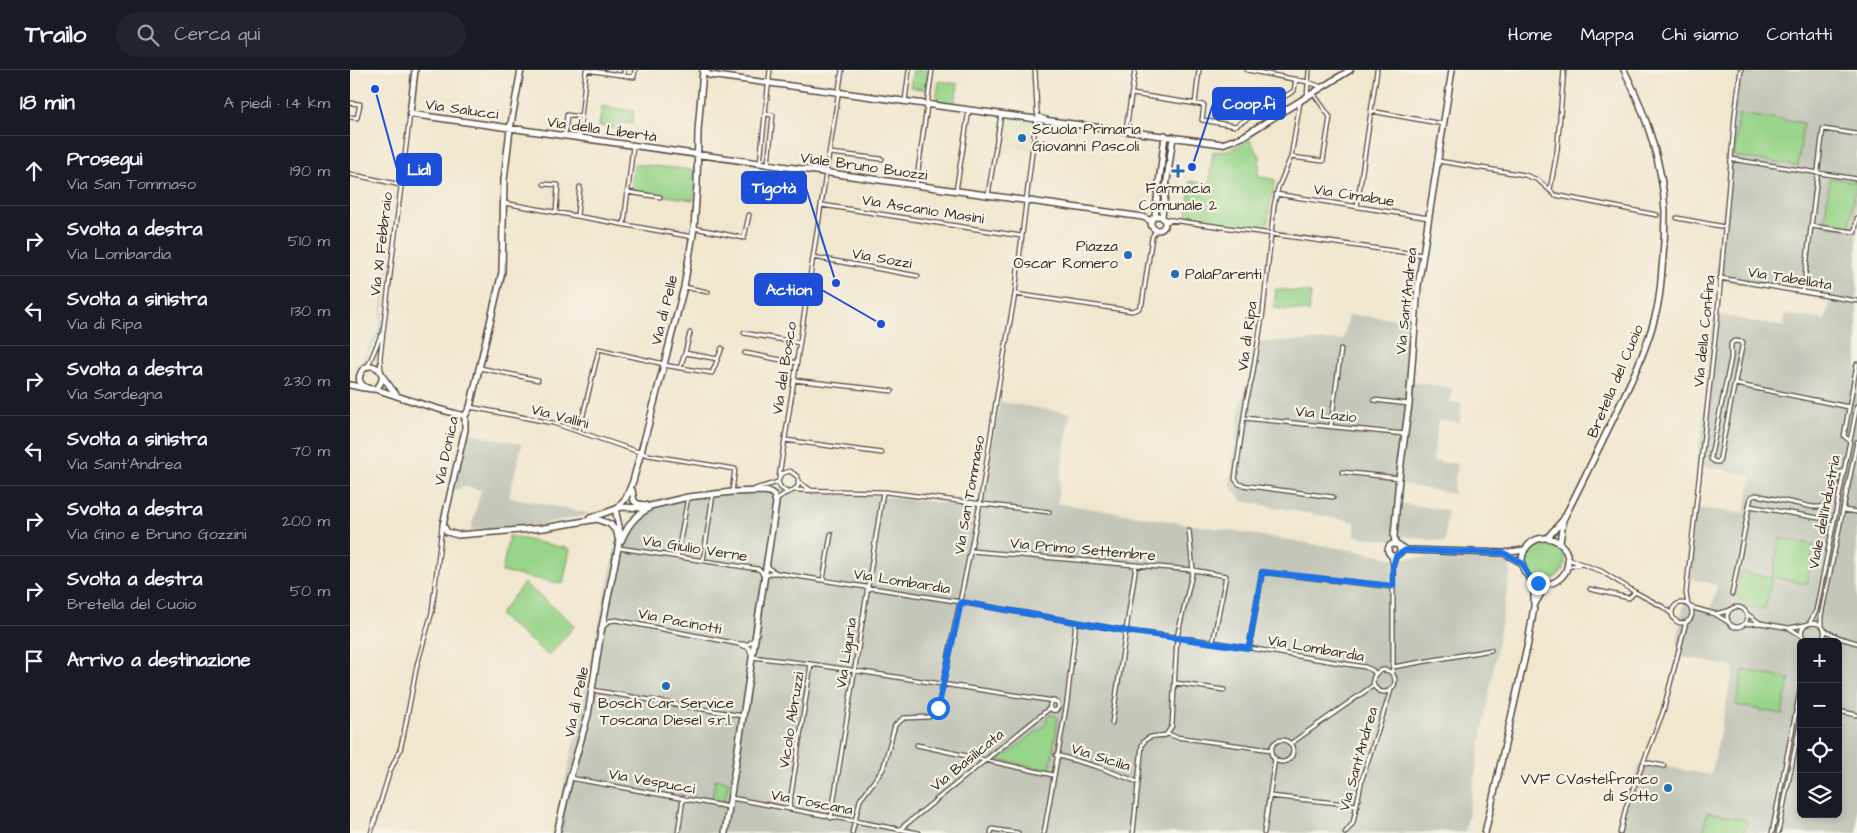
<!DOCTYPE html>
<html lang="it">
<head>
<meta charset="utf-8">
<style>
	:root { --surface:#171b24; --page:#20242c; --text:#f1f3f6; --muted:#9ea1a6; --line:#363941 }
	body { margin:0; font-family:"Architects Daughter",sans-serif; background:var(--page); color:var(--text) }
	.controls { position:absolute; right:15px; bottom:15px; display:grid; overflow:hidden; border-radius:8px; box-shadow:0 2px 8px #0003 }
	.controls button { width:45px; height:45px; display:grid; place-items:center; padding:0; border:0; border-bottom:1px solid var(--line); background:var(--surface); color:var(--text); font:25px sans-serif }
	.stop { position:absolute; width:15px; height:15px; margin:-11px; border:4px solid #1a73e8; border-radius:50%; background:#fff }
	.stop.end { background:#1a73e8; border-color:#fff; box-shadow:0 1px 5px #0008 }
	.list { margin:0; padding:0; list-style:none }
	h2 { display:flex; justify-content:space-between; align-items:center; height:65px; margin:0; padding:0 20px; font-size:21px }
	h2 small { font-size:16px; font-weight:400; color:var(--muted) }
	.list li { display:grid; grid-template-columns:32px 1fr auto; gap:15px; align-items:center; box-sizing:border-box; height:70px; padding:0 20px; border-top:1px solid var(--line) }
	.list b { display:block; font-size:19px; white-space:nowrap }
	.list p { margin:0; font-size:16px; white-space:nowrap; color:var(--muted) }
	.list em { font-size:16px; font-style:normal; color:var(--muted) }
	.icon { flex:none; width:28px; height:28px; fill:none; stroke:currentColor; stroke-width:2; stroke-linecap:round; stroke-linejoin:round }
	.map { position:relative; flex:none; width:1507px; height:763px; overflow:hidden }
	header { display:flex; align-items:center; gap:30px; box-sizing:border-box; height:70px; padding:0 25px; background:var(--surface); border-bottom:1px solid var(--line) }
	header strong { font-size:24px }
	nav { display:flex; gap:28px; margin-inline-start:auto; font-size:18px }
	.search { width:350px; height:45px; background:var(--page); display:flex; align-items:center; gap:12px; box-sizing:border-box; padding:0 18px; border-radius:28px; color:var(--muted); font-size:19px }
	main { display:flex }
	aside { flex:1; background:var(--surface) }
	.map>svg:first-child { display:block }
	.built { fill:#dfddbb }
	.industrial { fill:#c3c6b9; fill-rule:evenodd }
	.green { fill:#98d489; stroke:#6a7f54 }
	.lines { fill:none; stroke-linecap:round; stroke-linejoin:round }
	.stream { stroke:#55b5d3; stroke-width:1 }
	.street-casing { stroke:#564639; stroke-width:5.5 }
	.secondary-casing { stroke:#564639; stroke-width:8 }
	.street { stroke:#fff; stroke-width:3 }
	.secondary { stroke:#fff; stroke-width:5 }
	.route { stroke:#1a73e8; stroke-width:6 }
	.poi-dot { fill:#1f6fb2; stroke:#f7f3e8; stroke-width:2 }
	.labels { text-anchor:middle; stroke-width:4.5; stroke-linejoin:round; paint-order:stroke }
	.street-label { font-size:15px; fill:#3b2a1e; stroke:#f7f3e8 }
	.poi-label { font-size:15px; fill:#3b2a1e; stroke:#f7f3e8; text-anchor:start }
	.leader { fill:none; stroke:#1d4ed8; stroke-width:2 }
	.callout-dot { fill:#1d4ed8; stroke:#f7f3e8; stroke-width:2 }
	.callout { fill:#1d4ed8; stroke:#1d4ed8; stroke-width:2 }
	.callout-label { font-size:16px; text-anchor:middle; font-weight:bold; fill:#fff }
</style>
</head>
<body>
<header>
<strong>Trailo</strong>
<div class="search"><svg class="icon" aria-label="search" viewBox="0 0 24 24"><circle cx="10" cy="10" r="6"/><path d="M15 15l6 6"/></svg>Cerca qui</div>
<nav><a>Home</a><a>Mappa</a><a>Chi siamo</a><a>Contatti</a></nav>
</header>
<main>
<aside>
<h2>18 min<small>A piedi · 1.4 km</small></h2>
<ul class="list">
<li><svg class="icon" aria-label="ahead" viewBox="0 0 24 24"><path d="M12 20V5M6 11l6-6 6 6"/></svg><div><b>Prosegui</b><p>Via San Tommaso</p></div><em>190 m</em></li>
<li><svg class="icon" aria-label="right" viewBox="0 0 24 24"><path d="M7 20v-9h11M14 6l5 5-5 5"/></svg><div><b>Svolta a destra</b><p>Via Lombardia</p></div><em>510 m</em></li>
<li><svg class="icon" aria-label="left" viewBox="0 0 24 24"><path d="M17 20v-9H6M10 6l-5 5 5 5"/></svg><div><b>Svolta a sinistra</b><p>Via di Ripa</p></div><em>130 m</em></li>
<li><svg class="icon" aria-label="right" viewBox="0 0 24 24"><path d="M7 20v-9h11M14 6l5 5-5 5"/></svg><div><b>Svolta a destra</b><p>Via Sardegna</p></div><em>230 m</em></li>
<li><svg class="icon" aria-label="left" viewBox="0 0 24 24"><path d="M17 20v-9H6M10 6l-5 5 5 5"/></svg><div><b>Svolta a sinistra</b><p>Via Sant'Andrea</p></div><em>70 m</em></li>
<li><svg class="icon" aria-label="right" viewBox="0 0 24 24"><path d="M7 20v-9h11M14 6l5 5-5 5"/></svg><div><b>Svolta a destra</b><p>Via Gino e Bruno Gozzini</p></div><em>200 m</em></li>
<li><svg class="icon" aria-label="right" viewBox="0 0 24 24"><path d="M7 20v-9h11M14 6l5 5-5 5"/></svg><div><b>Svolta a destra</b><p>Bretella del Cuoio</p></div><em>50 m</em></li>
<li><svg class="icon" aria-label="arrive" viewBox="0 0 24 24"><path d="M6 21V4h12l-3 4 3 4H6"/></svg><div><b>Arrivo a destinazione</b></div></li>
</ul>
</aside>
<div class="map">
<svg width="1507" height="763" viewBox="0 0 1507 763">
	<rect width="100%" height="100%" fill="#f7f3e8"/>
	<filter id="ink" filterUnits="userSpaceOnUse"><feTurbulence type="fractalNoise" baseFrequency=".02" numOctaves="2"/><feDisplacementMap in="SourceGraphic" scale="10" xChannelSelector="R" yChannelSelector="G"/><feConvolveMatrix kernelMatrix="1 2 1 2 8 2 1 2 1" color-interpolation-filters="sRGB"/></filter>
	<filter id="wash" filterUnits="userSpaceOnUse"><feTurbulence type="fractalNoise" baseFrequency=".0096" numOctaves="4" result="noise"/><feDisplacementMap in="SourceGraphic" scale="20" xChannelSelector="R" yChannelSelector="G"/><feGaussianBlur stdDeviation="1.12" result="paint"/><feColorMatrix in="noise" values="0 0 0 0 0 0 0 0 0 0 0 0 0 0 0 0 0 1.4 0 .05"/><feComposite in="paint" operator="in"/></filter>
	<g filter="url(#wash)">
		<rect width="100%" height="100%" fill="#f1e7cf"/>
		<path class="built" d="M652,46L684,50L681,80L662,78L661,84L648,82Z"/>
		<path class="industrial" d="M1388,0H1507V763H1267L1275,733L1290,692L1361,705L1384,597L1332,587L1334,576L1327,574L1334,533L1362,538L1367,515L1337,508L1344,438L1395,443L1402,405L1347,395L1356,331L1364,244L1434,257L1435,244L1475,250L1480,231L1366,209ZM1451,572H1488V744H1451Z
			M999,245L1062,250L1058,311L1102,318L1100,332L1112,333L1110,353L1088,350L1083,391L1107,394L1103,424L1052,414L1049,433L1097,440L1095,472L1053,466L1051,472L1005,466V452L893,431L879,414L891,331L900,305L904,272L993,270Z
			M650,332L720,343L707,433L1032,485L1037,488L1154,487L1162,492L1115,763L1090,761L1066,763H204L267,470L298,432L320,426L407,417L510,424L630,437Z
			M118,363L172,374L159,427L242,444L187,455L121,460L131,420L113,416L104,421Z"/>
		<path class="green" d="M563,0H580L577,20L560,17Z
			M589,11L608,14L605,33L586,31Z
			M252,36L284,41L282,54L270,52L269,59L249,56Z
			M1389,44L1453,53L1448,96L1384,86Z
			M899,69L910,86L908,106L926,110L921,130L917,159L837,149L840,111L859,114L863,81C877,83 888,76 899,69Z
			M284,94L345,100L344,130L281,121Z
			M1480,108L1506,112L1499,159L1474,155Z
			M926,219L961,223L959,242L924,238Z
			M159,466L220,479L213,514L152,502Z
			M1430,468L1464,475L1457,514L1422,507Z
			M1175 490a20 20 0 1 1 40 0a20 20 0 1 1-40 0Z
			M1390,502L1422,508L1415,539L1395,536C1383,521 1387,519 1390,502Z
			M174,513L225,555L199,586L149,545Z
			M1393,600L1439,609L1432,644L1386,635Z
			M699,645H704L708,648L700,700L644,689L650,684H658L696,654V650Z
			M365,709L379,712L374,732L362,731Z
			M1357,742L1397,750L1394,763H1353Z"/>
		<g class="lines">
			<path class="stream" d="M5,306L30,259L41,175
				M226,705L242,648
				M212,763L215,747"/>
		</g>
	</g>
	<g filter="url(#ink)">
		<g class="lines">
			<g class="street-casing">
				<path id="street" d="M236,0L284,7L285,0
					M685,0L687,41L688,46L696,49
					M897,0L958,12L972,17
					M274,5V0
					M782,24L854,35L852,50L885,56L944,21L946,9
					M957,27L959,0
					M555,31L559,0
					M950,32L941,87L928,118L924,136L913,242L902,308L896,332L885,409L889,414L892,415L983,427
					M0,33L10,34L7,48L0,47
					M845,34L849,0
					M1021,41L1093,54
					M415,44L420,0
					M776,60L785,0
					M215,65L217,45L231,47
					M229,68L236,0
					M480,83L532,89
					M941,87L973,91L980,47L963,23
					M1381,89L1507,109
					M1088,91L1175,105L1188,110L1205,125L1307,145
					M410,93L415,44L423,45L418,94
					M0,104L51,115
					M194,114L208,115L206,142
					M566,115L582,0
					M1200,120L1207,81L1214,0
					M606,121L619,40
					M277,122L310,127
					M926,124L1079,148
					M638,125L651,45
					M154,133L343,167
					M472,135L671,166
					M1007,137L1027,0
					M227,145L230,117
					M1327,148L1375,157
					M814,149L1073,185
					M816,152L823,150
					M274,154L283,76
					M1461,156L1505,162L1507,148
					M344,158L394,168L399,145
					M463,187L568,206
					M1370,208L1507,231
					M334,217L358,222
					M1453,222L1473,59L1507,64
					M665,224L782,241L788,239L792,234L802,167L806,160
					M394,263L450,273
					M1384,271L1393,272L1369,392H1365L1361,389V385L1381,288V274Z
					M335,283L340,263
					M395,283L447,293
					M313,295L362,303L372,278
					M18,296L31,265
					M130,298L188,310
					M330,298L335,283L368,289
					M31,301L30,288L33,262L60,44
					M444,310L542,321
					M1385,314L1499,337
					M1024,330L1059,334
					M120,337L203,353L298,385L385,399L382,422
					M894,348L1055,364
					M981,355L991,279
					M229,362L249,279L314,294
					M435,370L532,383
					M1500,371L1494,366L1507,294
					M992,402L1049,408
					M429,407L492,0
					M449,412L462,421
					M405,419L428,412
					M444,420L535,422L699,442
					M426,433C432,420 441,425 448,416V407L440,401L431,404L428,412L431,418L437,422
					M1399,436L1475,449
					M1493,440L1507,442
					M1482,455L1475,449L1484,408L1490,402H1494
					M269,478L408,499L411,501L414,507
					M621,481L843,500L876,506L863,572
					M1041,486L1043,496V597L1042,603
					M327,487L338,427
					M1218,489L1251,501L1285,522L1313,537L1322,544
					M353,491L363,424
					M1044,493L1046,486
					M1217,497L1231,494
					M427,503L611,532L777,561L863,572L1015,597L1022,600L1026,604
					M416,506L422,503H427L421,500L417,495
					M473,510L481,464
					M1240,519L1279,528L1285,522
					M1382,524L1401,427L1406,425L1463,437H1470L1478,434
					M1322 543a10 10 0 1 1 20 0a10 10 0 1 1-20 0Z
					M1338,535L1336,523L1367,251L1385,44L1391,0
					M1377 547a10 10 0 1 1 20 0a10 10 0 1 1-20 0Z
					M1340,537L1365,544L1378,552
					M1365,544L1378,541
					M1460,552L1466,541L1507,336
					M1410,553L1439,558
					M1395,554L1410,553L1397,544
					M1471,555V546L1507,372
					M253,557L259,551L266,550L389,574H399L404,569
					M1452,566L1439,558L1455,555
					M1490,568L1507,573
					M1471,571L1490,568L1474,560
					M1456,572C1436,547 1490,547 1470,572
					M389,574L399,578L402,587L461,594L704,631
					M899,578L912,502L1043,517
					M1043,597L1141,580
					M1023 611a11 11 0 1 1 22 0a11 11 0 1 1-22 0Z
					M825,613L874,620
					M242,620L393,646
					M699.5 636a4.5 4.5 0 1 1 9 0a4.5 4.5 0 1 1-9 0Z
					M1488,641L1507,645
					M762,653L786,495
					M818,664L826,667L922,680
					M921 681a11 11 0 1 1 22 0a11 11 0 1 1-22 0Z
					M940,674L1024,615
					M567,675L703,705
					M706,685L748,697L788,712
					M1294,692L1314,696
					M220,708L379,737
					M919,726L1007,735
					M381,728L569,763
					M439,739L461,594
					M481,748L533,422
					M549,760L700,638
					M661,762L668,763
					M21,763L40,701L50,680L54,663L67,595L82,542L92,456
					M328,763L333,728
					M502,763L510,730L533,699L545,655L554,648L579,647L588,638L630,434L648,319L665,224L686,49
					M641,763L642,759L661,762
					M694,763L717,632L726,552
					M783,763L792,675C797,664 806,667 816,665L822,656L827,567L843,500L839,461
					M914,763L925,688
					M995,763L1003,753L1012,709L1041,620
					M1270,763L1276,737L1313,642L1336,552
					M1422,763L1451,616
					M1428,763L1451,649"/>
			</g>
			<g class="secondary-casing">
				<path id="secondary" d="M65,0L60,44L793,147L801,151
					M171,0L160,59L154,110L152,202L120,337L115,346V360L93,455L97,462L108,465L194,458L247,449L260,454L267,462L268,468
					M354,0L359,5L872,74L892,67L1000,0
					M801 153a7 7 0 1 1 14 0a7 7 0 1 1-14 0Z
					M805,146L815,65
					M812,146L823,67
					M33,307L47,326
					M0,315L14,318
					M25,319C37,311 33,295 18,296C10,300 5,311 15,317C19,320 24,318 29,320C58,330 86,339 115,346
					M282,420L284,431L288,434L295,435
					M240,448L272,437L292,438L338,427L382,422L412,421L420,422L424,425L426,433L375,763
					M1198,467L1213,450C1231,415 1248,380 1265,345C1281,312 1297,279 1306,243C1310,228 1311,213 1312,198C1314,179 1315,160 1315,141C1313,95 1295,41 1274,0
					M1172 491a23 23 0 1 1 46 0a23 23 0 1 1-46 0Z
					M271,471C277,457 284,446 298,439
					M1045,473L1044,466L1049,408L1059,334L1068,216L1102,0
					M1210,473L1213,451
					M1038 480a6 6 0 1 1 12 0a6 6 0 1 1-12 0Z
					M1049,476L1056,480L1154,483L1174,480
					M1154,483L1172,493
					M1185,534L1196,514
					M207,763L220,708L238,645L251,562L268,478L270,462L266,443L268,437L276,428L283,411L300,349L334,217L344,158L347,116L348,61L353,0
					M1135,763L1178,573L1184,537V511"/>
			</g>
			<use href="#street" class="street"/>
			<use href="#secondary" class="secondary"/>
		</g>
	</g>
	<g class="lines" filter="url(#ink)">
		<path class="route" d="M588,638L611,532L777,561L899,578L912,502L1043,516V496L1046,486L1056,480L1154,483L1172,493L1178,506L1188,513"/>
	</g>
	<g class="poi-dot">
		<circle cx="672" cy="68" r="5"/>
		<path d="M825.5 93.5h5v5h5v5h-5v5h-5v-5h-5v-5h5z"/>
		<circle cx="778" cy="185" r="5"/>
		<circle cx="825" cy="204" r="5"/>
		<circle cx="316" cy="616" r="5"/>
		<circle cx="1318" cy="718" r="5"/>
	</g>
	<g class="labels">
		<g class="street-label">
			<text transform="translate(112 39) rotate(8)" y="5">Via Salucci</text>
			<text transform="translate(252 59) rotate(8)" y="5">Via della Libertà</text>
			<text transform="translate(514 96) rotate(8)" y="5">Viale Bruno Buozzi</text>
			<text transform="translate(1004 125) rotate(9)" y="5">Via Cimabue</text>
			<text transform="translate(573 139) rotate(9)" y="5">Via Ascanio Masini</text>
			<text transform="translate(31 174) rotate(-83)" y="5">Via XI Febbraio</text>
			<text transform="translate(532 188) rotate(10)" y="5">Via Sozzi</text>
			<text transform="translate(1440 208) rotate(9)" y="5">Via Tabellata</text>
			<text transform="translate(1056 231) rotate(-84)" y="5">Via Sant'Andrea</text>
			<text transform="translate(314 240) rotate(-76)" y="5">Via di Pelle</text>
			<text transform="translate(1354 261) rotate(-84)" y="5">Via della Confina</text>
			<text transform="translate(897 266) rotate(-82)" y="5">Via di Ripa</text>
			<text transform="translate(434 298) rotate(-81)" y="5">Via del Bosco</text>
			<text transform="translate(1265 311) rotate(-67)" y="5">Bretella del Cuoio</text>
			<text transform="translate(976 344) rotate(6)" y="5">Via Lazio</text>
			<text transform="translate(210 346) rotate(15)" y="5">Via Vallini</text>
			<text transform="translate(96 381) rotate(-78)" y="5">Via Donica</text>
			<text transform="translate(619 425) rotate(-80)" y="5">Via San Tommaso</text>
			<text transform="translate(1474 442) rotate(-79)" y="5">Viale dell'Industria</text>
			<text transform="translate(345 478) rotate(9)" y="5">Via Giulio Verne</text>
			<text transform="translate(733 479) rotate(5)" y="5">Via Primo Settembre</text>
			<text transform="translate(552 511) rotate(9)" y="5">Via Lombardia</text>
			<text transform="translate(330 551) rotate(11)" y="5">Via Pacinotti</text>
			<text transform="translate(966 578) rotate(10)" y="5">Via Lombardia</text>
			<text transform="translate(496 583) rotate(-81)" y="5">Via Liguria</text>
			<text transform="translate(226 632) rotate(-78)" y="5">Via di Pelle</text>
			<text transform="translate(441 650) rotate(-81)" y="5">Vicolo Abruzzi</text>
			<text transform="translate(751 687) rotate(18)" y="5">Via Sicilia</text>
			<text transform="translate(1008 689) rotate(-74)" y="5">Via Sant'Andrea</text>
			<text transform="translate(617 690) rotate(-39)" y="5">Via Basilicata</text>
			<text transform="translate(302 711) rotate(10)" y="5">Via Vespucci</text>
			<text transform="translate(462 732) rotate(11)" y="5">Via Toscana</text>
		</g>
		<g class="poi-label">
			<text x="682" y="64">Scuola Primaria<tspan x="682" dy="17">Giovanni Pascoli</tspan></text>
			<text x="828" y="123" text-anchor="middle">Farmacia<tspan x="828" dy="17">Comunale 2</tspan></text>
			<text x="768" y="181" text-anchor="end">Piazza<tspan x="768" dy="17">Oscar Romero</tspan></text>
			<text x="835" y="209">PalaParenti</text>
			<text x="316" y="638" text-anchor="middle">Bosch Car Service<tspan x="316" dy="17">Toscana Diesel s.r.l.</tspan></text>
			<text x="1308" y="714" text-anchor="end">VVF CVastelfranco<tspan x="1308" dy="17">di Sotto</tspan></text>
		</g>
	</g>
	<path class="leader" d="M842 97L863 34M25 19L47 99M486 213L456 118M531 254L472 220"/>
	<g class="callout-dot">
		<circle cx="842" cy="97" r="5"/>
		<circle cx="25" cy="19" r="5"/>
		<circle cx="486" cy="213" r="5"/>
		<circle cx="531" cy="254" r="5"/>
	</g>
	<g class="callout">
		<rect x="863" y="18" width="72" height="31" rx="5"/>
		<rect x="47" y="84" width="44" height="31" rx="5"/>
		<rect x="392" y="102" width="64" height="31" rx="5"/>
		<rect x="405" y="204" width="67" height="31" rx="5"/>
	</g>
	<g class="callout-label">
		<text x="899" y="39">Coop.fi</text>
		<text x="69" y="105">Lidl</text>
		<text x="424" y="123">Tigotà</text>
		<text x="439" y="225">Action</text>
	</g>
</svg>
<div class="controls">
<button>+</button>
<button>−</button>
<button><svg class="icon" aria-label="locate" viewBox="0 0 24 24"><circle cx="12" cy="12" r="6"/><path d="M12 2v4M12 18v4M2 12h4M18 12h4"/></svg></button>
<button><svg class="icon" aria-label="layers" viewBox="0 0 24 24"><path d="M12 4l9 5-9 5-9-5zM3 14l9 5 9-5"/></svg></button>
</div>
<div class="stop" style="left:588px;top:638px"></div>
<div class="stop end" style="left:1188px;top:513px"></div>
</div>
</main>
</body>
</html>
